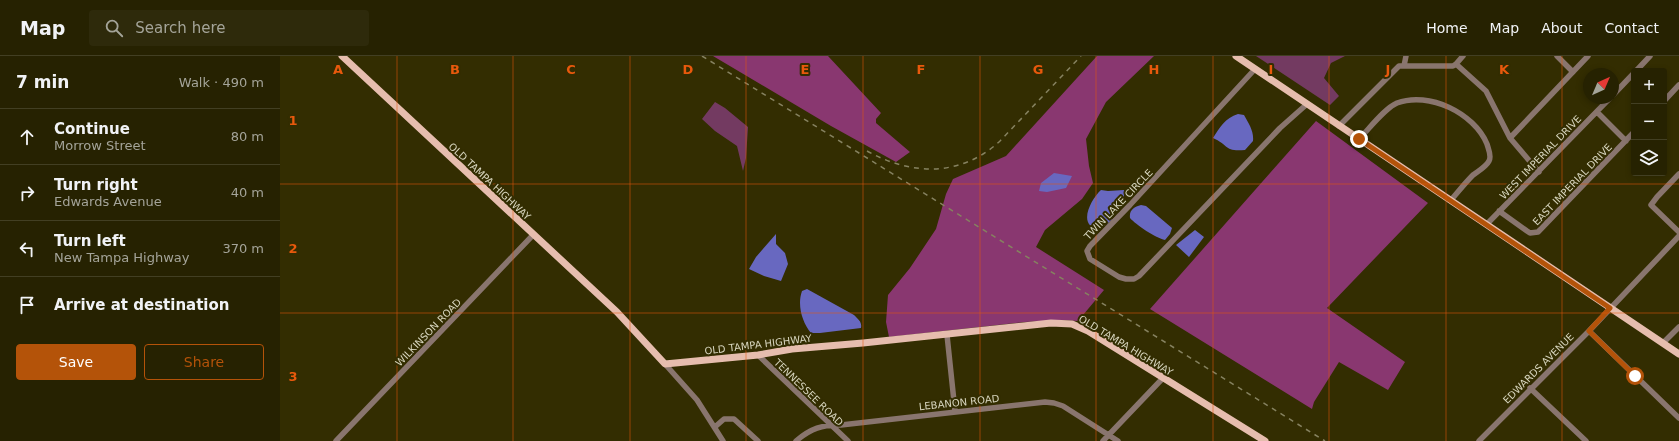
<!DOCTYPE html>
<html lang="en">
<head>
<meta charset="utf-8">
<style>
	:root { --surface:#262201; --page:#2e2a0b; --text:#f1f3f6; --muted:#a4a499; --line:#423f23; --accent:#b45309 }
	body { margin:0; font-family:"DejaVu Sans",sans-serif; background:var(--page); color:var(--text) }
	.controls { position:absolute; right:12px; top:12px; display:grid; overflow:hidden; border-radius:4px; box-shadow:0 2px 6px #0003 }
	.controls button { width:36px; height:36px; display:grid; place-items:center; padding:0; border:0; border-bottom:1px solid var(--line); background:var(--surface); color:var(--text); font:20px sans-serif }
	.compass { position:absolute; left:1303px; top:12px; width:36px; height:36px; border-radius:50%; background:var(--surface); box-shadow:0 2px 6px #0003; rotate:44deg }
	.stop { position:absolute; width:12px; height:12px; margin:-9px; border:3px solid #b45309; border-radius:50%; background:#fff }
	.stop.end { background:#b45309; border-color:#fff; box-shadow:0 1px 4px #0008 }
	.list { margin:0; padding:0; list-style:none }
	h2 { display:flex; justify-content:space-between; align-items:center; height:52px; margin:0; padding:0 16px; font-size:17px }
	h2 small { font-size:13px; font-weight:400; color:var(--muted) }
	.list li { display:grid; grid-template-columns:26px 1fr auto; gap:12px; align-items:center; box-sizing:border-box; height:56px; padding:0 16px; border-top:1px solid var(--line) }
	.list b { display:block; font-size:15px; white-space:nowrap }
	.list p { margin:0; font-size:13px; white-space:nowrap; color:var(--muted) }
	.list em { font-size:13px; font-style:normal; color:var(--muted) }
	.actions { display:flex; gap:8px; padding:12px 16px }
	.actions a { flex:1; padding:9px 0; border:1px solid var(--accent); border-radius:4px; text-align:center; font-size:14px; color:var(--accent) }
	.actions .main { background:var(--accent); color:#fff }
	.icon { flex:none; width:22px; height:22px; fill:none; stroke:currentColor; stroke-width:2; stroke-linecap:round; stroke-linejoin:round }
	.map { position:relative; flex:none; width:1399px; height:385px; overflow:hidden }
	header { display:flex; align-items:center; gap:24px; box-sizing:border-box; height:56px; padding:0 20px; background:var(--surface); border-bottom:1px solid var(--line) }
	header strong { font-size:19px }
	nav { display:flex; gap:22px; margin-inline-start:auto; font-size:14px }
	.search { width:280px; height:36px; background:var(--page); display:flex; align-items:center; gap:10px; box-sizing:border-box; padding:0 14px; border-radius:4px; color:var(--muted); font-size:15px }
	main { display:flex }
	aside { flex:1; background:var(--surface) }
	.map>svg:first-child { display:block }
	.green { fill:#733a61 }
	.forest { fill:#893770 }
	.water { fill:#6868c0 }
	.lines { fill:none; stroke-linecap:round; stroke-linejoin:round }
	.minor { stroke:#89756e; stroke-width:5.5 }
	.major { stroke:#e6bdae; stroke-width:7 }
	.rail { stroke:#868260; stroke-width:1.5; stroke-dasharray:5 5; stroke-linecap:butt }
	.route { stroke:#b45309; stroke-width:5 }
	.grid { fill:none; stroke:#e8590c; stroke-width:1; stroke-opacity:0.55 }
	.labels { text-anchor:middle; stroke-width:4; stroke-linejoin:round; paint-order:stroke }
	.street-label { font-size:10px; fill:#d8d6bf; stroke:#332d01 }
	.grid-label { font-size:13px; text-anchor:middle; font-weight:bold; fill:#e8590c; stroke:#332d01; stroke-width:4; stroke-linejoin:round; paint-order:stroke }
</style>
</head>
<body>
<header>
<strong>Map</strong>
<div class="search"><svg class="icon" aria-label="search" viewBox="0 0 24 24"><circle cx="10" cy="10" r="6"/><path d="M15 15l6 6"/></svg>Search here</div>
<nav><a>Home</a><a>Map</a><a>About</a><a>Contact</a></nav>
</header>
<main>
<aside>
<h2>7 min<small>Walk · 490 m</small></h2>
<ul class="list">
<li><svg class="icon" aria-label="ahead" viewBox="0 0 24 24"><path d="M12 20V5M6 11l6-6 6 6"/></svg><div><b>Continue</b><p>Morrow Street</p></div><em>80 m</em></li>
<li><svg class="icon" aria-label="right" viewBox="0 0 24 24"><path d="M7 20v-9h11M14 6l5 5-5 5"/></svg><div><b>Turn right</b><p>Edwards Avenue</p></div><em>40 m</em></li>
<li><svg class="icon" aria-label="left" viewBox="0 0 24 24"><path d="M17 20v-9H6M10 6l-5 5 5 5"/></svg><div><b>Turn left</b><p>New Tampa Highway</p></div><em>370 m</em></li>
<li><svg class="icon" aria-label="arrive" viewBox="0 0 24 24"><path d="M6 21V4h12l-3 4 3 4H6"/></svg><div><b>Arrive at destination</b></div></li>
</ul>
<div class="actions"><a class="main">Save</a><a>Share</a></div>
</aside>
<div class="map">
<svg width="1399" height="385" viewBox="0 0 1399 385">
	<rect width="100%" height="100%" fill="#332d01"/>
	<path class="green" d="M976,0H1065L1051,7L1044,22L1059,40L1050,49Z
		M435,46L445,52L468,71L466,102L463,115L457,90L435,75L422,63Z"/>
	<path class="forest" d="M433,0H548L601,57L596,63V67L630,96L616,106L551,70Z
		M817,0H874L826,46L806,83L809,110L813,127L802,143L765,174L756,191L824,234L798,265L782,264L745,266L609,281L606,266L608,239L630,212L656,173L666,138L673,123L726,100Z
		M1036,65L1148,147L1047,252L1125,306L1108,334L1059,306L1034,346L1032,353L870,253Z"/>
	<path class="water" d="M958,58L964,59C969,68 974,75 973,85L965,94C944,96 949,89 933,82C940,71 945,62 958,58Z
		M774,117L792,120L786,132L767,136L759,135L761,127Z
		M821,134L828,135L844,134V140L832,157V164L820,173C796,171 811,143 821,134Z
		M861,149L866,150L892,172L890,178L885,184C876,182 856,169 850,162C849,154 854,151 861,149Z
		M915,174L924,181L909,201L896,189Z
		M496,178V188L505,197L508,208L501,225L484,220L469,213L476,201Z
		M527,233L574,259C579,264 582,266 581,272L540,277H531C522,266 517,249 522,235Z"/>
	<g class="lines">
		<path class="minor" d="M1277,0L1293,16
			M1176,8L1206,35L1230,82L1259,116
			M1176,8L1183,0
			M1124,10L1126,0
			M975,13L850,149L810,190L807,195L810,203L839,221L846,223H854L859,220L1000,72L1027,48
			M1356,15L1370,0
			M1333,39L1354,17
			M1384,45L1399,29
			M1317,56L1346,85
			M1059,70L1119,10H1173L1176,8
			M1230,82L1308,0
			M1079,83C1089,73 1105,52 1117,47C1149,35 1194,57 1207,88C1208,92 1212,100 1209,105C1206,111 1198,115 1193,119C1185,127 1178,136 1171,144
			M1399,118L1377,141L1371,149L1399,176
			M1219,155L1247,175L1250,177L1258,176L1354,76
			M1207,168L1330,42
			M1309,275L1399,362
			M667,279L675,355
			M1383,287L1399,271
			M478,299L568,385
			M385,308L417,344L443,385
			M1250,332L1306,385
			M436,370L444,363H454L478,385
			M56,385L253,179
			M516,385C530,373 543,368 561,369L765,346L774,347L783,350L838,385
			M823,385L883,322
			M1199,385L1309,275L1399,180"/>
		<path class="major" d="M62,0L337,256L385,308L478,299L512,293L583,287L771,267L792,268L808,275L985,385
			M956,0L1399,298"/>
		<path class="rail" d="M422,0L1045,385
			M587,95C632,120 681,121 720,85L801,0"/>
	</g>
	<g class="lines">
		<path class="route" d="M1079,83L1330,252L1309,275L1355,320"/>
	</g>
	<path class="grid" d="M117,0V385M233,0V385M350,0V385M466,0V385M583,0V385M700,0V385M816,0V385M933,0V385M1049,0V385M1166,0V385M1282,0V385M0,128H1399M0,257H1399"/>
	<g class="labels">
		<g class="street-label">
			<text transform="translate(1260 101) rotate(-46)" y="4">WEST IMPERIAL DRIVE</text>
			<text transform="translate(210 125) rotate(43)" y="4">OLD TAMPA HIGHWAY</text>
			<text transform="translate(1292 128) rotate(-46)" y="4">EAST IMPERIAL DRIVE</text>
			<text transform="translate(838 148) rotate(-46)" y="4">TWIN LAKE CIRCLE</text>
			<text transform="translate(148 276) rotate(-46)" y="4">WILKINSON ROAD</text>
			<text transform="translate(478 288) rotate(-7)" y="4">OLD TAMPA HIGHWAY</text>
			<text transform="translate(846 289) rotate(31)" y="4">OLD TAMPA HIGHWAY</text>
			<text transform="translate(1258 312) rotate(-45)" y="4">EDWARDS AVENUE</text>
			<text transform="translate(529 336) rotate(44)" y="4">TENNESSEE ROAD</text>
			<text transform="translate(679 346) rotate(-6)" y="4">LEBANON ROAD</text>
		</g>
	</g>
	<g class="grid-label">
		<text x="58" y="18">A</text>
		<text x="175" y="18">B</text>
		<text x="291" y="18">C</text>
		<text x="408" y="18">D</text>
		<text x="525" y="18">E</text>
		<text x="641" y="18">F</text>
		<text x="758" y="18">G</text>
		<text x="874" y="18">H</text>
		<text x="991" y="18">I</text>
		<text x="1108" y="18">J</text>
		<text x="1224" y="18">K</text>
		<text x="13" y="69">1</text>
		<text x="13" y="197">2</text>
		<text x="13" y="325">3</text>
	</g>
</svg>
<div class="controls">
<button>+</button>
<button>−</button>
<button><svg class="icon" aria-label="layers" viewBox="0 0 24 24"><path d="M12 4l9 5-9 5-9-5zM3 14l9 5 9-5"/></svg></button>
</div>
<svg class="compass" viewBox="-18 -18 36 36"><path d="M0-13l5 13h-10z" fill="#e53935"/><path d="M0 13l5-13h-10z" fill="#a4a499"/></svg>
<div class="stop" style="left:1355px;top:320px"></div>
<div class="stop end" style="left:1079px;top:83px"></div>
</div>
</main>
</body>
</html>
